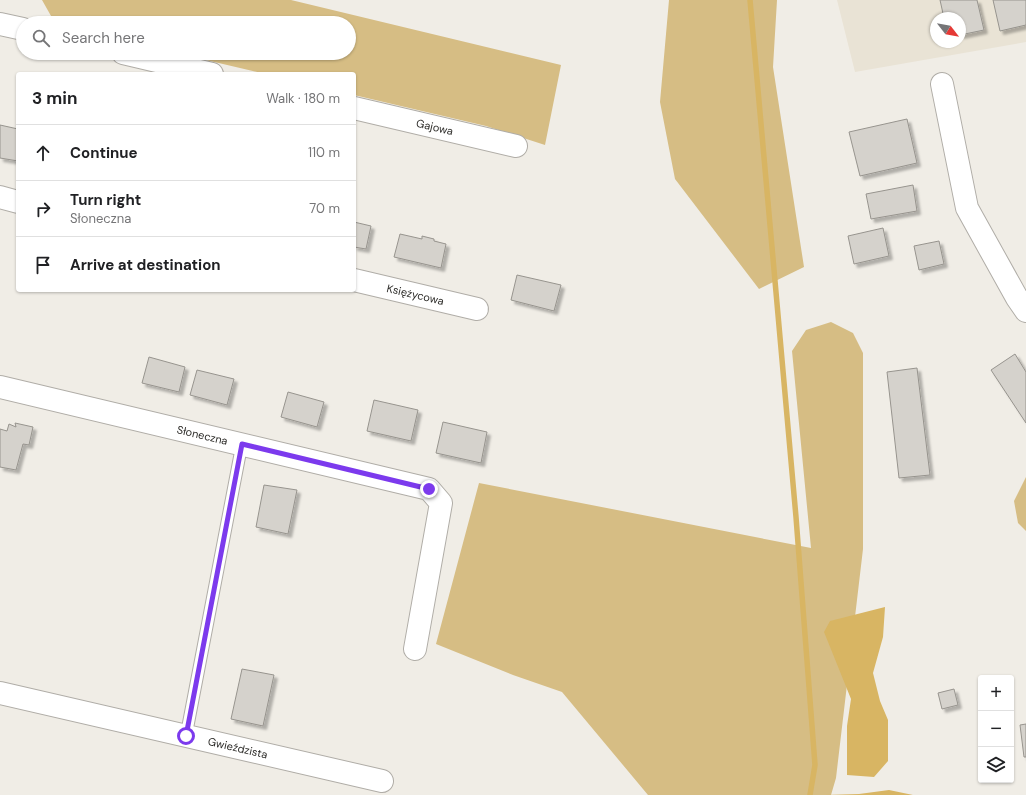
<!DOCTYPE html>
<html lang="en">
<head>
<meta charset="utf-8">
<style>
	:root { --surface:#fff; --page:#f2f2f2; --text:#202124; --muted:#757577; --line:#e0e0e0 }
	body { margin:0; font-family:"DM Sans",sans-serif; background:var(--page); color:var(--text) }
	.controls { position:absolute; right:12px; bottom:12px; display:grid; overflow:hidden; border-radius:4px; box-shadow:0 1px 3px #0004 }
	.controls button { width:36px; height:36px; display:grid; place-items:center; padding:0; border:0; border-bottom:1px solid var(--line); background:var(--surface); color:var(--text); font:20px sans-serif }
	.compass { position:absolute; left:930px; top:12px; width:36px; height:36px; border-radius:50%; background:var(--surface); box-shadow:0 1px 3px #0004; rotate:121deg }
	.stop { position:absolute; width:12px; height:12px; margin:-9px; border:3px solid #7c3aed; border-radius:50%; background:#fff }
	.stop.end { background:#7c3aed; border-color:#fff; box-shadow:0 1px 4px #0008 }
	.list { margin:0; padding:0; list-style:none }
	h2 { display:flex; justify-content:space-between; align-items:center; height:52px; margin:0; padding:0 16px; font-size:17px }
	h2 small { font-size:13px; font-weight:400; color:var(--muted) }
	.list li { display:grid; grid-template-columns:26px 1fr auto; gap:12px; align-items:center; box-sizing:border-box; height:56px; padding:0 16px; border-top:1px solid var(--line) }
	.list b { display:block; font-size:15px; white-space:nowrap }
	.list p { margin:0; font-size:13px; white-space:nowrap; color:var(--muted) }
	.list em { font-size:13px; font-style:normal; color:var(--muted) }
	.icon { flex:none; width:22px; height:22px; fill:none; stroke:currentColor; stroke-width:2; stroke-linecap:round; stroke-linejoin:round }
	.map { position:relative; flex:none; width:1026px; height:795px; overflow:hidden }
	.search { position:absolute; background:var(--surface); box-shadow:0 1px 3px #0004; left:16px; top:16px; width:340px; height:44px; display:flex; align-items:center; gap:10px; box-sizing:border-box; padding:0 14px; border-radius:22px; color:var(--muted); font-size:15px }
	.panel { position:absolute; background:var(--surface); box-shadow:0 1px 3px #0004; left:16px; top:72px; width:340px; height:220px; border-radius:4px }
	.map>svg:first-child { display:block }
	.built { fill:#e9e3d5; fill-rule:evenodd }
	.green { fill:#d6bd84 }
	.water { fill:#d8b563 }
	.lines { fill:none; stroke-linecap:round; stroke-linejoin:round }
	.stream { stroke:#d8b563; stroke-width:5.5 }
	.building { fill:#d5d2cc; stroke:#97948e; filter:url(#shadow) }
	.service-casing { stroke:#b0ada7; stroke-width:13 }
	.minor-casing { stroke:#b0ada7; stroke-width:24 }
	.service { stroke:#fff; stroke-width:11 }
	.minor { stroke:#fff; stroke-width:22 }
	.route { stroke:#7c3aed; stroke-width:5 }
	.labels { text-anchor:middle; stroke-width:3; stroke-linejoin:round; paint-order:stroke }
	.street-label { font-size:11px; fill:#2d2c29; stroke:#f0ede6 }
</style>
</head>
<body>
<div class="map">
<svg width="1026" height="795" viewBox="0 0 1026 795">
	<defs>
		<filter id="shadow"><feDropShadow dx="3.5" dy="3.5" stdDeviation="1" flood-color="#0004"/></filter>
	</defs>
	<rect width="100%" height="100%" fill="#f0ede6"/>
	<path class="built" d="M837,0H1026V42L855,72ZM936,18H960V42H936Z"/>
	<path class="green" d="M42,0H291L561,65L545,145L486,126L354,95V74H266L176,53H349V23H55Z
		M669,0H777L773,67L804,267L759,289L675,179L660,102Z
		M831,322L853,333L863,353V549L836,778L831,795H648L562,692L513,675L436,644L479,483L811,548L792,351L806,330Z
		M1026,477V531L1018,523L1014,501Z"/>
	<path class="water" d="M885,607L883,637L873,673L880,701L888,720V761L874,777L847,775V726L851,699L824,632L830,621Z
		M889,790L913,795H825L859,794Z"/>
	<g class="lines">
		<path class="stream" d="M750,0L796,517L815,765L810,795"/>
	</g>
	<path class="building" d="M940,0H977L984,30L960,35V18H944Z
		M993,0H1026V25L1000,31Z
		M907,119L917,163L860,176L849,132Z
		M0,125L18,129V161L0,158Z
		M913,185L917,211L871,219L866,194Z
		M354,222L371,226L366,249L354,247Z
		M883,228L889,256L854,264L848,236Z
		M400,234L422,239V236L434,239V241L446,244L441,268L394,257Z
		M939,241L944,264L919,270L914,246Z
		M517,275L561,285L554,311L511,300Z
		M1015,354L1026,372V423L991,370Z
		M149,357L185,367L179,392L142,383Z
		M917,368L930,475L899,478L887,372Z
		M197,370L234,379L227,405L190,395Z
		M288,392L324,402L317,427L281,417Z
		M374,400L418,410L411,441L367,431Z
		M443,422L487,432L481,463L436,453Z
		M15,423L33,427L29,445L23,444L16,470L0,467V429L7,431L9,424L16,427Z
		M264,485L297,490L288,534L256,527Z
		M242,669L274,675L263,726L231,719Z
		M954,689L958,705L942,709L938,693Z
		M1026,724V757H1024L1020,725Z"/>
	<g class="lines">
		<g class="service-casing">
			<path id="service" d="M186,736L242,444"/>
		</g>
		<g class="minor-casing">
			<g id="minor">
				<path d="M0,24L23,29"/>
				<path d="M123,53L212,74"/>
				<path d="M942,84L967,208L1017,298L1026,311"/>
				<path id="s1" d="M354,108L516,146"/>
				<path d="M0,197L18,202"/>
				<path id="s2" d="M354,280L477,309"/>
				<path id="s3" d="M0,387L429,489L441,503L415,649"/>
				<path id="s4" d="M0,693L382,781"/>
			</g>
		</g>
		<use href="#service" class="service"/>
		<use href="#minor" class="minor"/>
	</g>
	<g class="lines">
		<path class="route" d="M186,736L242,444L429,489"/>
	</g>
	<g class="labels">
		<g class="street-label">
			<text dy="4" stroke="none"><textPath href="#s1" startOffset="83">Gajowa</textPath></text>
			<text dy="4" stroke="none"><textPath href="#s2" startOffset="63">Księżycowa</textPath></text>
			<text dy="4" stroke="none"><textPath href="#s3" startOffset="208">Słoneczna</textPath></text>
			<text dy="4" stroke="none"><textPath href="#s4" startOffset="244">Gwieździsta</textPath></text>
		</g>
	</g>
</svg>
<div class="controls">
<button>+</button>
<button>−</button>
<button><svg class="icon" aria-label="layers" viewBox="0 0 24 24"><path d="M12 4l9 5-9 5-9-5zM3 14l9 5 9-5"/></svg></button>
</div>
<svg class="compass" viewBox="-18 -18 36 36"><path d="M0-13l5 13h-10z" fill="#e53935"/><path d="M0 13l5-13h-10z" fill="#757577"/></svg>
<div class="stop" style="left:186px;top:736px"></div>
<div class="stop end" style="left:429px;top:489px"></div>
<div class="search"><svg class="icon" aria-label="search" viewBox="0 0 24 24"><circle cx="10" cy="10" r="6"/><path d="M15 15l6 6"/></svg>Search here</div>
<section class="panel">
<h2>3 min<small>Walk · 180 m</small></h2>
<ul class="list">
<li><svg class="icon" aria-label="ahead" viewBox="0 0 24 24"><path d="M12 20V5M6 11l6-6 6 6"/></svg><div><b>Continue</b></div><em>110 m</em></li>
<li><svg class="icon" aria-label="right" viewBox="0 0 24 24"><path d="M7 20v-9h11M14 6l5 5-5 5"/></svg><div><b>Turn right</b><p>Słoneczna</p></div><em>70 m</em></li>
<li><svg class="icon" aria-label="arrive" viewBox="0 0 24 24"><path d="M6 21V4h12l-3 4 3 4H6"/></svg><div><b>Arrive at destination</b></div></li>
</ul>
</section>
</div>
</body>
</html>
